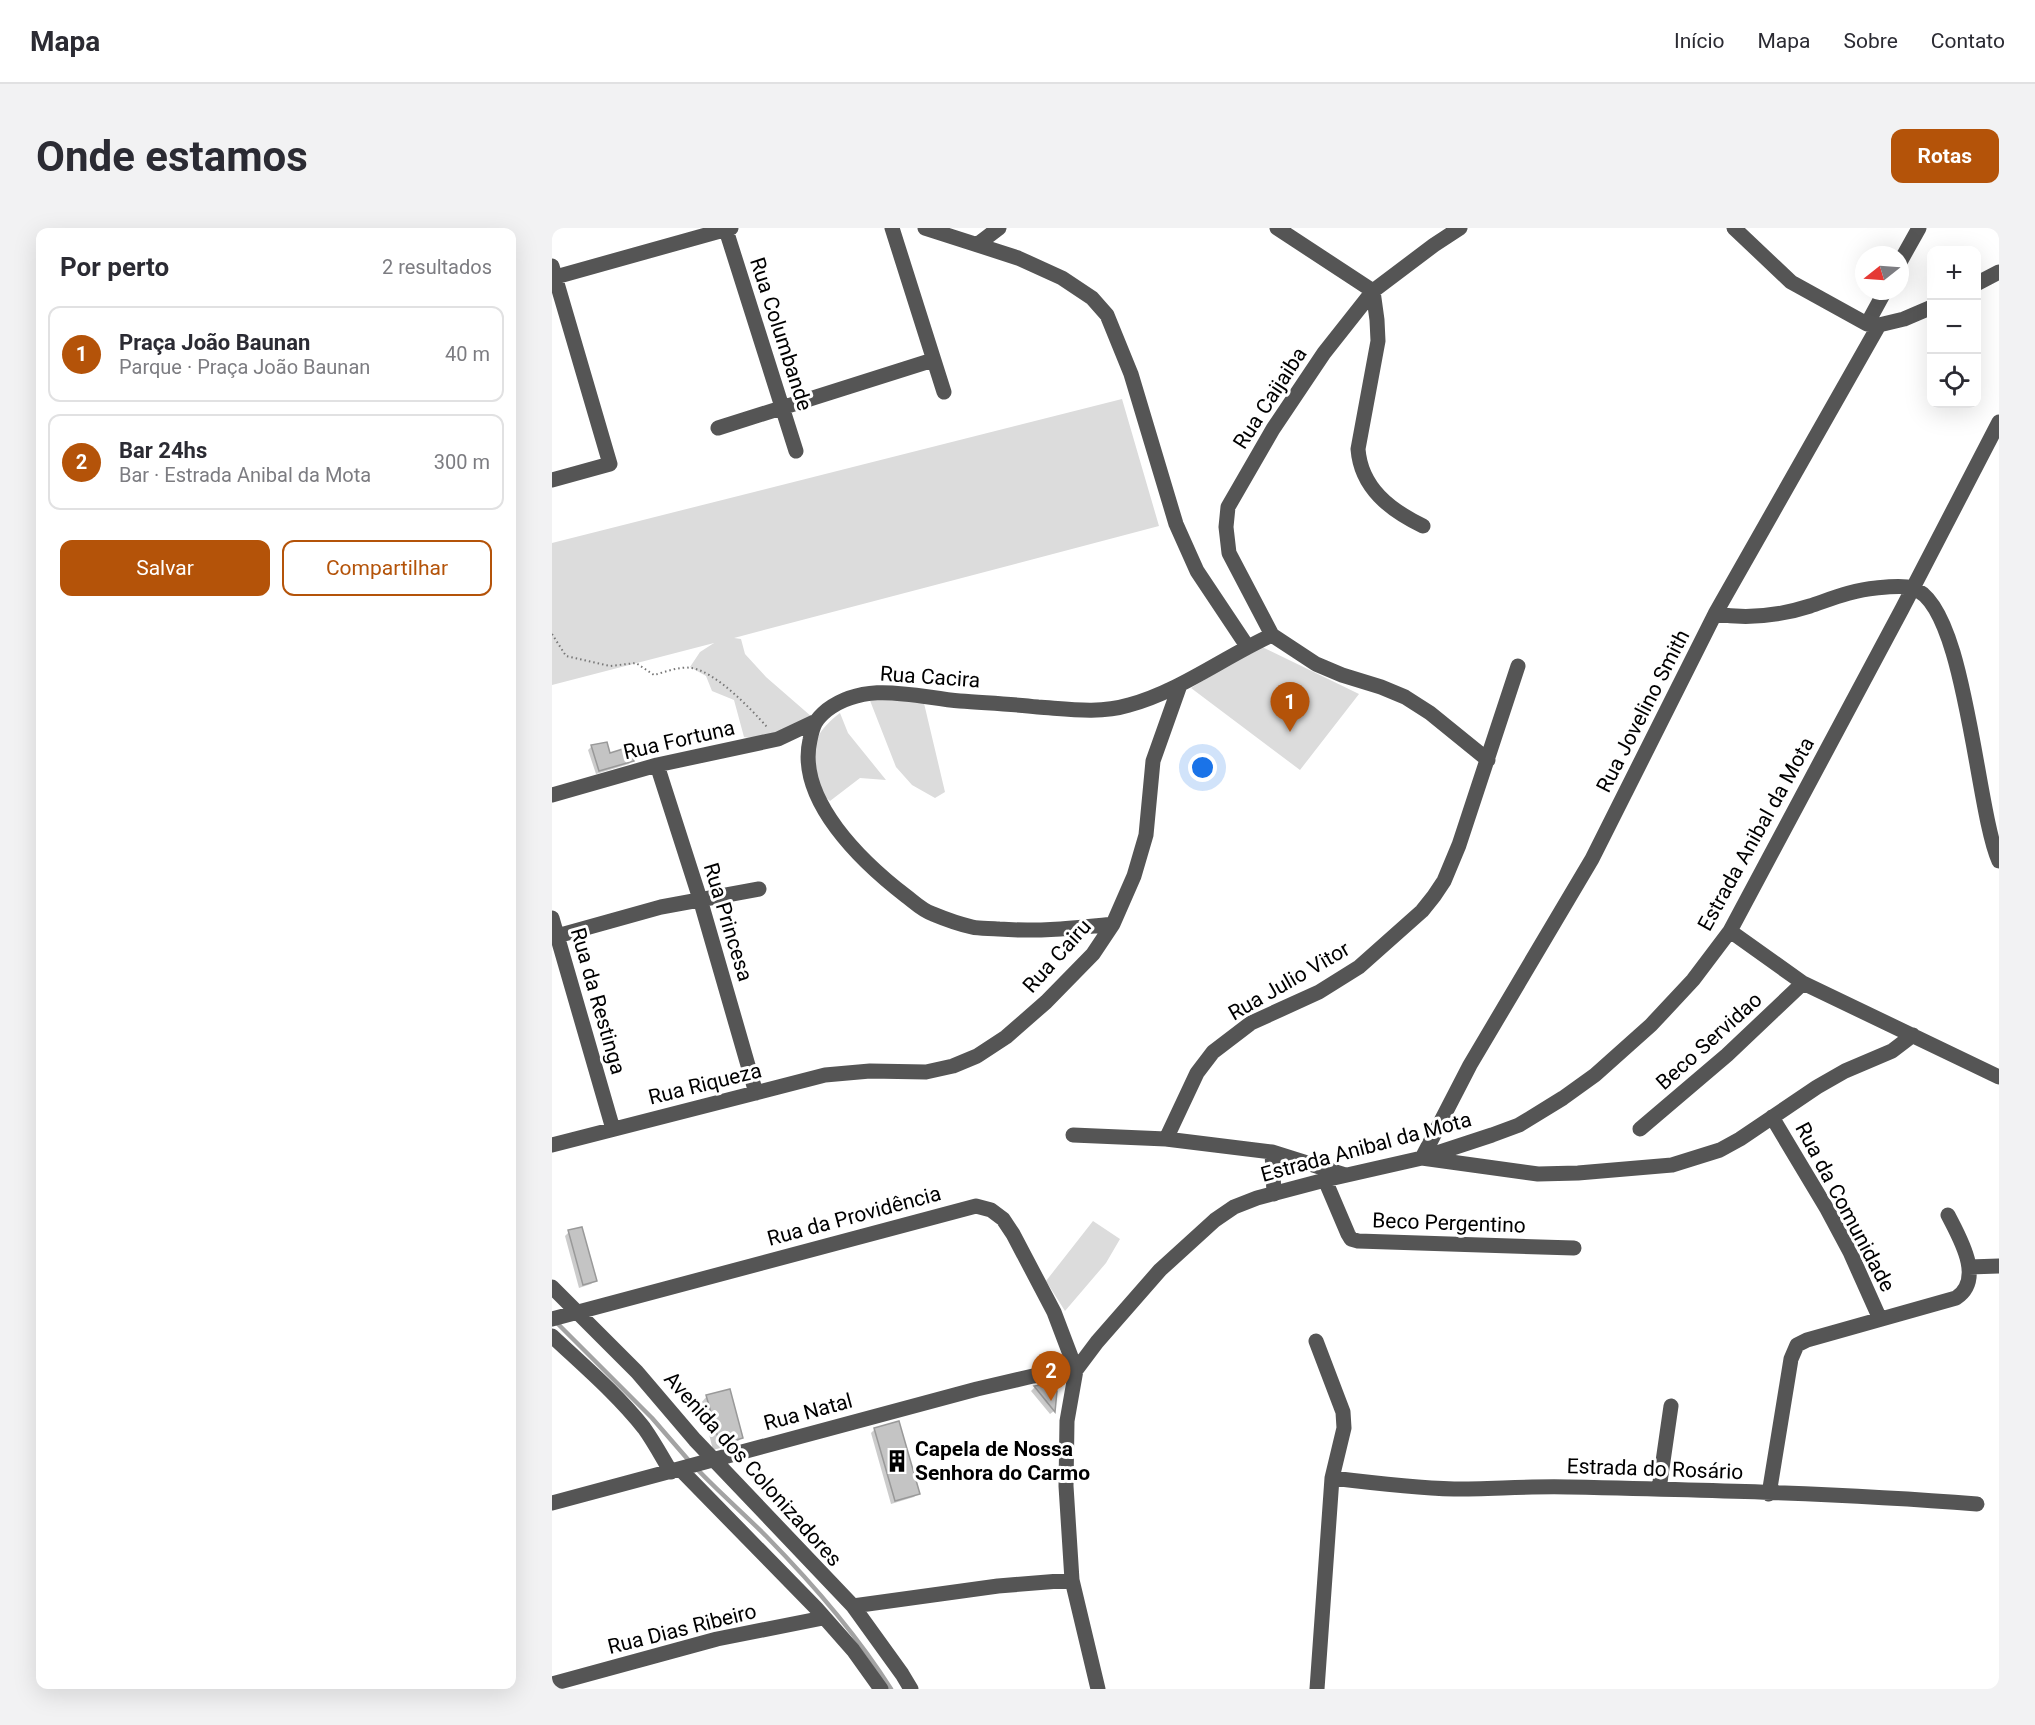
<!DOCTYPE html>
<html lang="pt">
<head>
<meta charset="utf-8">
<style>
	:root { --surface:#fff; --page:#f2f2f3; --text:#2b2b33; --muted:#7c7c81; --line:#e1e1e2; --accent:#b45309 }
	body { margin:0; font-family:Roboto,sans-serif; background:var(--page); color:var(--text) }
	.controls { position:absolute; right:18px; top:18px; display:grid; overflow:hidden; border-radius:12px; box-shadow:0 6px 24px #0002 }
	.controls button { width:54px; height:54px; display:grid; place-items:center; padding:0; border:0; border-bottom:2px solid var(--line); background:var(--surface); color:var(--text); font:30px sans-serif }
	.compass { position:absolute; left:1303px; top:18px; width:54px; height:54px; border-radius:50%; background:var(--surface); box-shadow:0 6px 24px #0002; rotate:253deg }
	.you { position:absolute; left:651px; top:540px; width:21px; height:21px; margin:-15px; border:4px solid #fff; border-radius:50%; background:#1a73e8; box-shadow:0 0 0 9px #1a73e833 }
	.badge { display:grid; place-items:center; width:39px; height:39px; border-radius:50%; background:var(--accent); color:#fff; font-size:20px; font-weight:700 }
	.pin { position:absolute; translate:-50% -50px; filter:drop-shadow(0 2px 3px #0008) }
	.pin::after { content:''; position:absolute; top:32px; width:21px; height:18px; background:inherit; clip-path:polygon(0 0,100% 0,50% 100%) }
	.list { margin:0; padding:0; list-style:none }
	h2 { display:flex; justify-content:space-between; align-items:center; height:78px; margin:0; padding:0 24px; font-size:26px }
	h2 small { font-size:20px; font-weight:400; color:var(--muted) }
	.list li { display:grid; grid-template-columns:39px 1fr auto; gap:18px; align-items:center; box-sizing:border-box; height:96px; margin:0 12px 12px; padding:0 12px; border:2px solid var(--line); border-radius:12px }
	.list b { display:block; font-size:22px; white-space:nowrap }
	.list p { margin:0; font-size:20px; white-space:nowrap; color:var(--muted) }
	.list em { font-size:20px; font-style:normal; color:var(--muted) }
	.actions { display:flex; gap:12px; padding:18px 24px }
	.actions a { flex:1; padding:14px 0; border:2px solid var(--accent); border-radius:12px; text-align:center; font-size:21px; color:var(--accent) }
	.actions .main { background:var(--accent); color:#fff }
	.icon { flex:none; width:33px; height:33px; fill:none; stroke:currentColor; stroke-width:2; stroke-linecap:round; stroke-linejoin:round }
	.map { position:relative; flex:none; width:1447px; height:1461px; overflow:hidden; border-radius:12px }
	header { display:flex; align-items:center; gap:36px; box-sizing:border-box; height:84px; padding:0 30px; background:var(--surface); border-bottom:2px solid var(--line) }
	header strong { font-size:28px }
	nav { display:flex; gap:33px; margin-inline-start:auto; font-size:21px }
	.intro { display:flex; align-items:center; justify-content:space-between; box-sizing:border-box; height:144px; padding:0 36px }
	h1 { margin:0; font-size:42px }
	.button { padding:15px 27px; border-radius:12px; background:var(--accent); color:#fff; font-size:21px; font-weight:700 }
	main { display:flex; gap:36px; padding:0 36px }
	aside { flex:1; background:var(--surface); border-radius:12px; box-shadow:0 6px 24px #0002 }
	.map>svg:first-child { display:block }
	.green { fill:#dcdcdc }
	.shadow { fill:#0003 }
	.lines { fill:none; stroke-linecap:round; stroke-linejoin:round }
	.stream { stroke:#a3a3a3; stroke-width:4.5 }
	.building { fill:#c4c4c4; stroke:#999; stroke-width:1.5 }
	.path { stroke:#777; stroke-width:2; stroke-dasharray:1.5 3; stroke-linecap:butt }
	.minor { stroke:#555; stroke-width:15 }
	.labels { text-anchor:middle; stroke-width:6; stroke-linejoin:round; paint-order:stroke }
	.street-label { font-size:21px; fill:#000; stroke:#fff }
	.poi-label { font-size:21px; font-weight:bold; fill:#000; stroke:#fff; text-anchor:start }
</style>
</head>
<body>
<header>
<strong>Mapa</strong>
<nav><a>Início</a><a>Mapa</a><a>Sobre</a><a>Contato</a></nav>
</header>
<div class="intro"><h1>Onde estamos</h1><a class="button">Rotas</a></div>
<main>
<aside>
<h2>Por perto<small>2 resultados</small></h2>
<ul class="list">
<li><span class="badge">1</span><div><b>Praça João Baunan</b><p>Parque · Praça João Baunan</p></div><em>40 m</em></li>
<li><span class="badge">2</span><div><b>Bar 24hs</b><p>Bar · Estrada Anibal da Mota</p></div><em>300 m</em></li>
</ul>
<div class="actions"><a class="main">Salvar</a><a>Compartilhar</a></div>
</aside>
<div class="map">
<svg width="1447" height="1461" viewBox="0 0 1447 1461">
	<rect width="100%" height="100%" fill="#fff"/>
	<path class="green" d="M570,171L607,298L182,410L189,411L193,426L214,449L260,489C243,496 210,513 192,509L182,472L160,463L154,448L138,439L148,424L162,415L0,457V315Z
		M708,418L807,466L748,542L639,460Z
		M317,470L371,471L393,564L383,570L360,557L344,539Z
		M288,485L296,505L334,552L308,550L278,573L268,565C261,527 254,511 288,485Z
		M541,993L568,1011L554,1035L513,1083L494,1053Z"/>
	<path class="shadow" d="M54,516L57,527L80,533L77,536L44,546L36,522L39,519Z
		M17,1004L43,1052L39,1056L27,1060L13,1008Z
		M499,1158L503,1164L502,1183L498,1186L479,1163L483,1159Z
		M155,1168L189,1210L183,1216L161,1222L149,1175Z
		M323,1201L366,1265L362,1269L339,1276L319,1205Z"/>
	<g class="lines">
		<path class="stream" d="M4,1094L100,1190L139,1235
			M145,1241C167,1264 191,1285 214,1308C260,1355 304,1405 339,1461"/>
	</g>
	<path class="building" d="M55,514L58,525L77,519L82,533L47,543L39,517Z
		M30,999L45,1053L31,1057L16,1002Z
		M496,1156L505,1163L503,1184L482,1158Z
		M178,1161L191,1210L168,1217L154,1167Z
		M347,1193L368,1266L343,1273L322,1200Z"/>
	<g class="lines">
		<path class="path" d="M0,406L14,428L58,438L84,435L102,447C113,444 128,438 139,440C163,443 199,481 215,499"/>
		<path class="minor" d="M340,0L392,164
			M373,0L466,30L510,50L540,70L555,87L579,146L624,296L645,343L695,418
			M725,0L821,63L825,92L826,113L806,221C809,260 838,282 871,298
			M908,0L882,17L821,63L772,125L721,201L676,279L674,299L677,325L720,407L764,436L790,447L829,459L853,469L878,485L936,532
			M1182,0L1239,54L1315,96L1327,97L1163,386L1040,631L918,837L870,930L986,946L1026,945L1120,937L1168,922L1188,911L1265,859L1293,843L1340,823L1361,807
			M174,2L244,223
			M426,16L447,0
			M1348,34L1367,0
			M0,38L58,236L0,252
			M0,50L179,0
			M1424,56L1447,44
			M1315,96L1333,63
			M1327,97L1352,91L1380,79
			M166,200L381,132
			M1163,386C1195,391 1227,388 1258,378C1279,371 1301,362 1324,360C1334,359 1351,357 1360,360C1414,374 1424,583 1447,633
			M105,537L148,671L204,865
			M0,567L105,537L226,511L262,494
			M0,690L61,901
			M561,696C523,700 486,704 447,701C438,700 428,701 420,699C407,696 393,691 381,686C371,683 362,674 354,668C311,635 244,572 258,512C261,497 263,492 275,482C315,452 363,469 408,473C434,475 460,476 486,479C516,481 547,486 577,477C628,463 672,429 720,407
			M1178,703L1251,755L1447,849
			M5,708L109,679L207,661
			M1220,889L1275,981L1298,1024L1328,1091
			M1088,901L1175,827L1251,755
			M521,907L614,911L720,924L793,947
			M614,911L645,845L661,824L699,795L767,764L807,739L870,683L882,668L892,653L907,617L966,438
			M0,917L273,847L318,843L374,844L401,838L425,828L454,809L494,774L541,726L561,696L582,648L594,607L601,533L628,457
			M720,924L722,966
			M773,952L796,1006L799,1011L806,1013L1022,1020
			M1417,1039L1447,1038
			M0,1059L85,1144L143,1212L301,1378L350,1446L359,1461
			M0,1091L424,978L439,982L451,991L461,1006L502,1084L524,1142L481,1148L425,1161L0,1275
			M0,1108C32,1138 65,1166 92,1200C102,1214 110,1229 119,1244
			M764,1113L791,1184L792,1200L780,1250L765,1461
			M128,1241L264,1380L301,1422L329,1461
			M780,1250C821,1255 862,1260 902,1261C940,1261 978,1258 1016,1259C1152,1262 1289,1265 1425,1276
			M1107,1261L1119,1178
			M1217,1266L1239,1131L1245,1117L1255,1112L1404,1070C1433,1051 1407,1009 1396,987
			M301,1378L446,1358L520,1352
			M0,1456L165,1411L271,1390
			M546,1461L520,1352L514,1258L515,1193L524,1142L545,1114L608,1042L663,992L682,979L705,970L773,952L870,930L940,907L967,897L1011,870L1043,847L1099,797L1141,752L1178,703L1350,381L1447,194"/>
	</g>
	<defs>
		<g id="building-bare" transform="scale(1.8)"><path d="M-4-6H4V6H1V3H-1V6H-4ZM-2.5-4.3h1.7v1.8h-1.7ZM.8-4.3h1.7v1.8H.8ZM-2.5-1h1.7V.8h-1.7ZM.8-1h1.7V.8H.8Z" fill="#000" stroke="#fff" stroke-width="2.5" paint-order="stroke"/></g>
	</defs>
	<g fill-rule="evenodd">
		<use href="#building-bare" x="345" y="1233"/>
	</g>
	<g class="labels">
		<g class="street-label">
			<text transform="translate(229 106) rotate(72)" y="7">Rua Columbande</text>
			<text transform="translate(718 170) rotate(-57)" y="7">Rua Caijaiba</text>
			<text transform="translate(378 449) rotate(4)" y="7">Rua Cacira</text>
			<text transform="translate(1091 483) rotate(-63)" y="7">Rua Jovelino Smith</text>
			<text transform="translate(127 512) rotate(-13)" y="7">Rua Fortuna</text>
			<text transform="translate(1204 606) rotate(-61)" y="7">Estrada Anibal da Mota</text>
			<text transform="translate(176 694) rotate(73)" y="7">Rua Princesa</text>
			<text transform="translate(505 728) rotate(-48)" y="7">Rua Cairu</text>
			<text transform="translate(737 753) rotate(-30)" y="7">Rua Julio Vitor</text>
			<text transform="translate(46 773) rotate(74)" y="7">Rua da Restinga</text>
			<text transform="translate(1157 813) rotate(-42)" y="7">Beco Servidao</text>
			<text transform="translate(153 856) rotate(-14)" y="7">Rua Riqueza</text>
			<text transform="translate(814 919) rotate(-15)" y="7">Estrada Anibal da Mota</text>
			<text transform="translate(1293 979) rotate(62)" y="7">Rua da Comunidade</text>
			<text transform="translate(302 988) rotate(-15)" y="7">Rua da Providência</text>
			<text transform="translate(897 995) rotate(2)" y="7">Beco Pergentino</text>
			<text transform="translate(256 1184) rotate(-15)" y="7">Rua Natal</text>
			<text transform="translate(201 1241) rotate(48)" y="7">Avenida dos Colonizadores</text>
			<text transform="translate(1103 1241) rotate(2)" y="7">Estrada do Rosário</text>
			<text transform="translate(130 1401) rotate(-14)" y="7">Rua Dias Ribeiro</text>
		</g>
		<g class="poi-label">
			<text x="363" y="1228">Capela de Nossa<tspan x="363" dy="24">Senhora do Carmo</tspan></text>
		</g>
	</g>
</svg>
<div class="controls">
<button>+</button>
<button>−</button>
<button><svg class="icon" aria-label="locate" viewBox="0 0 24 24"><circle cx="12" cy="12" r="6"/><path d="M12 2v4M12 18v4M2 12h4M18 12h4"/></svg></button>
</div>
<svg class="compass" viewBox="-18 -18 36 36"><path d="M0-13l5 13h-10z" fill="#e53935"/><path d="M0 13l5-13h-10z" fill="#7c7c81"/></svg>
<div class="you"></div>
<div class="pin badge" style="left:738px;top:504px">1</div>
<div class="pin badge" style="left:499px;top:1173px">2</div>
</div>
</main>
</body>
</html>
